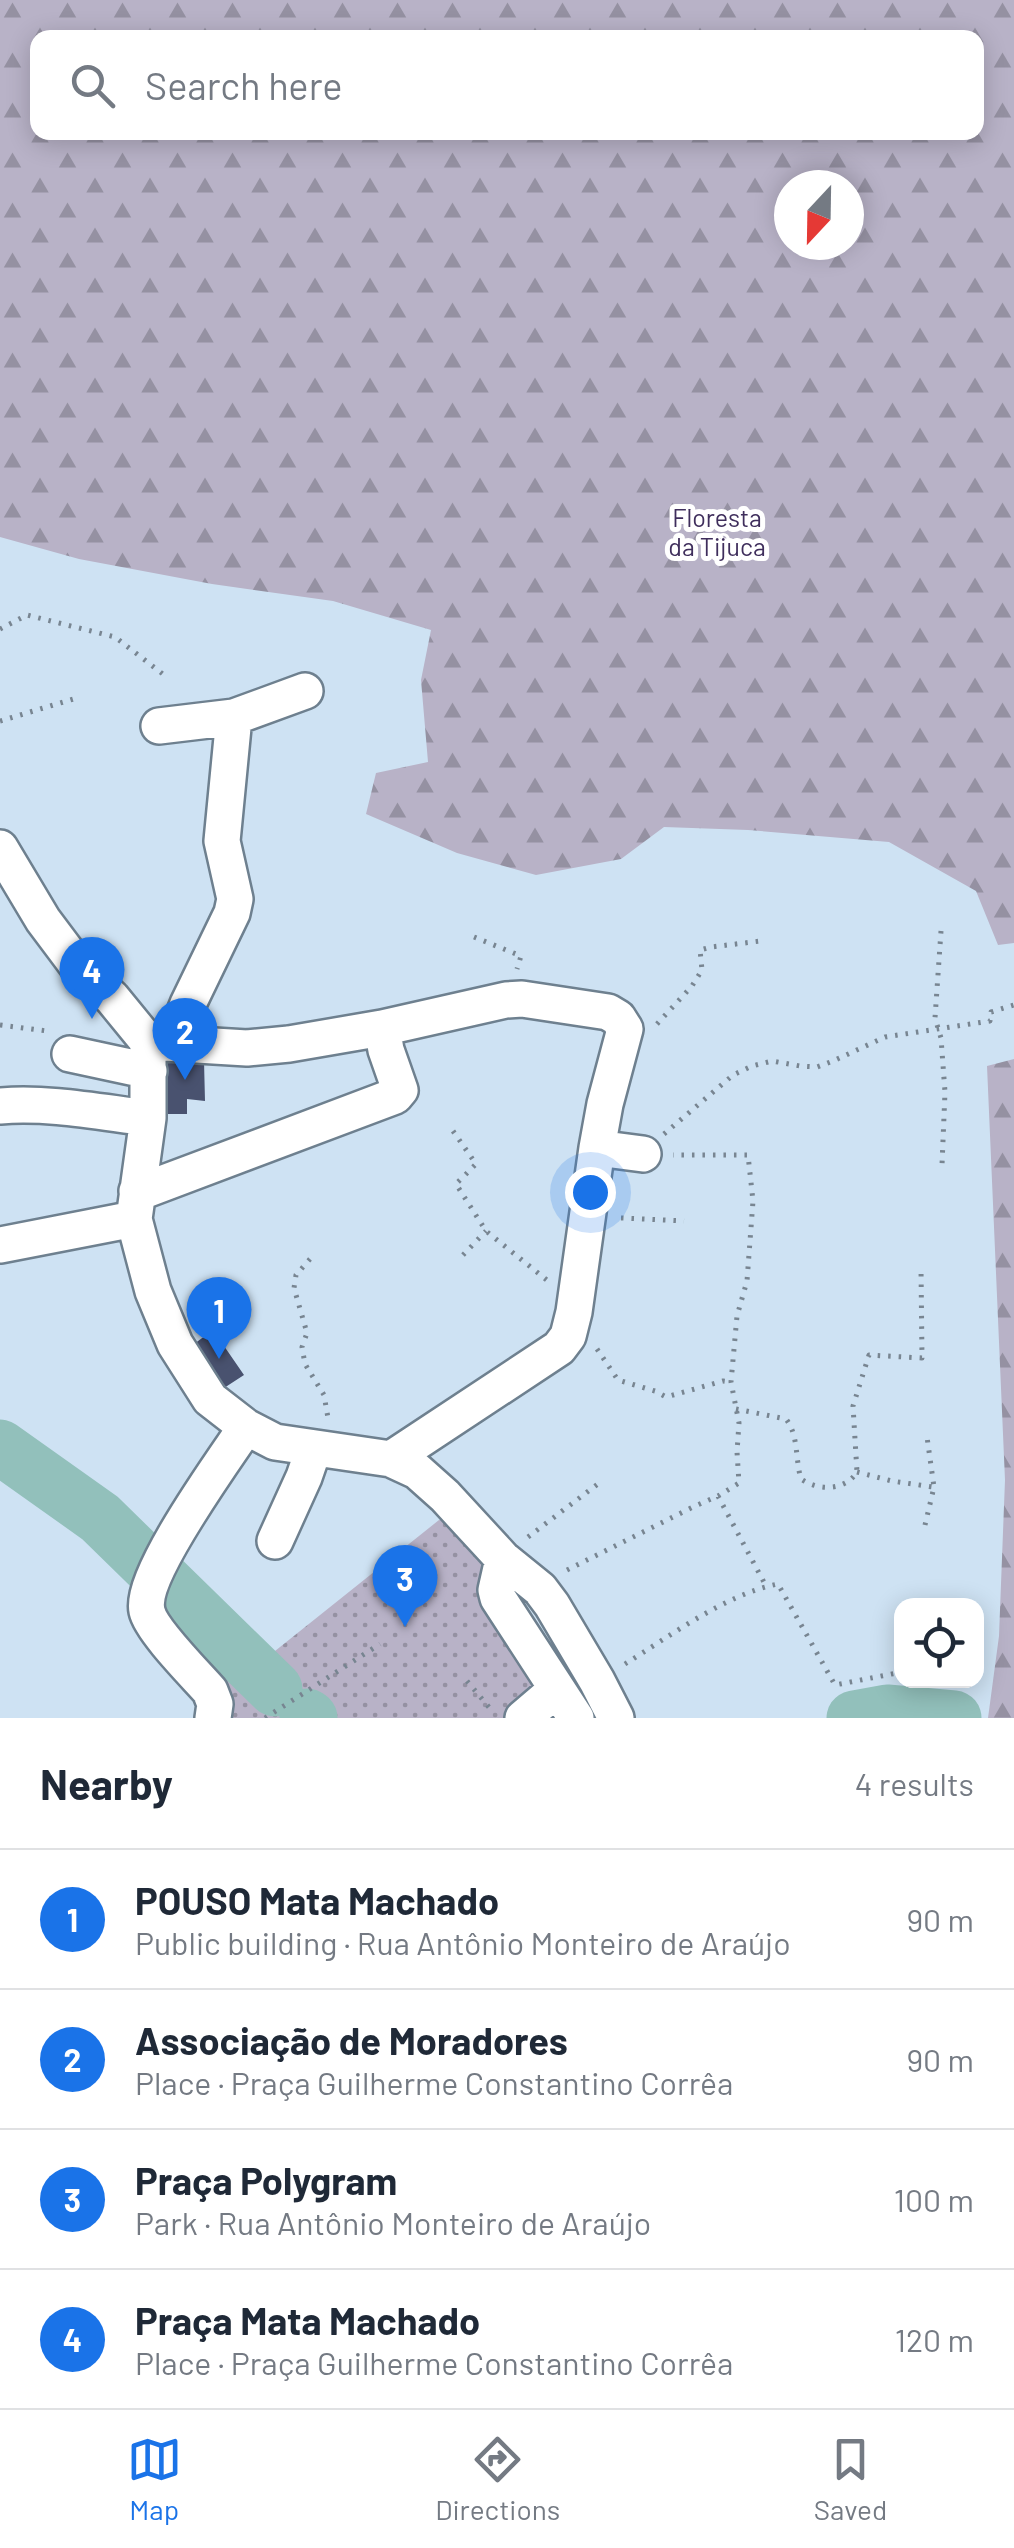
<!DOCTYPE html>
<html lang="en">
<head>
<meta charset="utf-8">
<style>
	:root { --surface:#fff; --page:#f6f6f7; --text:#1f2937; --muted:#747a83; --line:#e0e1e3; --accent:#1a73e8 }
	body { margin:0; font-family:Barlow,sans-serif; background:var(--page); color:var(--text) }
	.controls { position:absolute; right:30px; bottom:30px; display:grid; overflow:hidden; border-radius:20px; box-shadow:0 5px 25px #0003 }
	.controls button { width:90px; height:90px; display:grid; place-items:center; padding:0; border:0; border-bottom:2px solid var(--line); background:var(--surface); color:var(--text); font:50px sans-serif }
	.compass { position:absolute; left:774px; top:170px; width:90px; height:90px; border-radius:50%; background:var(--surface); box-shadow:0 5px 25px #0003; rotate:202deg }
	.you { position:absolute; left:590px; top:1192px; width:35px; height:35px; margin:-25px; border:8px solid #fff; border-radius:50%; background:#1a73e8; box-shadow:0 0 0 15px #1a73e833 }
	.badge { display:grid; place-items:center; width:65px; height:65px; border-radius:50%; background:var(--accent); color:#fff; font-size:32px; font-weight:700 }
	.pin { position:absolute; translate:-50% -82px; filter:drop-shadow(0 2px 5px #0008) }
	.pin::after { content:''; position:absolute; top:52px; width:35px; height:30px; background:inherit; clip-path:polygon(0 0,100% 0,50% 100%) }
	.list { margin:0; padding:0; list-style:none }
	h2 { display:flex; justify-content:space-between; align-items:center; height:130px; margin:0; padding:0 40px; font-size:42px }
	h2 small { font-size:32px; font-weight:400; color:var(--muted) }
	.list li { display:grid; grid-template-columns:65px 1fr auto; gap:30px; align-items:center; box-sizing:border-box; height:140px; padding:0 40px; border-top:2px solid var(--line) }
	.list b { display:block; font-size:38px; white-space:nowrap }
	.list p { margin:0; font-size:32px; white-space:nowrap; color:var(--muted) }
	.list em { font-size:32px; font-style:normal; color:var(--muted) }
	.icon { flex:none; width:55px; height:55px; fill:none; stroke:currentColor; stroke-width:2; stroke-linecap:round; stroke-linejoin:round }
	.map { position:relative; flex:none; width:1014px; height:1718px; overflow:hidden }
	.search { position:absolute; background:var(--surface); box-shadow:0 5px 25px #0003; left:30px; right:30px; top:30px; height:110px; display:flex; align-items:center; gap:25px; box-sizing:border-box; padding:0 35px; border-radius:20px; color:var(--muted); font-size:38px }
	.sheet { height:690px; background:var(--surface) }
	nav { display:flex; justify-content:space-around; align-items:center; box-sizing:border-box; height:140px; border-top:2px solid var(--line); background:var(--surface); font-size:28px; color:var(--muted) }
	nav a { display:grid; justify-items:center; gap:5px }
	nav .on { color:var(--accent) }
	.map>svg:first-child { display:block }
	.forest { fill:url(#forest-firs); fill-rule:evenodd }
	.park { fill:url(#park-dots) }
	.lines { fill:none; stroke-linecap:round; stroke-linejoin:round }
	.river { stroke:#92c0bb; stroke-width:55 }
	.building { fill:#49526f }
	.minor-casing { stroke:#6e808f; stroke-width:40 }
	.path { stroke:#788591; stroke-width:5; stroke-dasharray:2.5 8; stroke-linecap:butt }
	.minor { stroke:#fff; stroke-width:35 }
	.labels { text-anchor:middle; stroke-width:10; stroke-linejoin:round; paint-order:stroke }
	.park-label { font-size:25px; fill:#3f2e5c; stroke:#fff }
</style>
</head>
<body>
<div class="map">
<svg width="1014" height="1718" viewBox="0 0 1014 1718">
	<defs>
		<pattern id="forest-firs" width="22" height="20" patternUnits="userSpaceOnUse" patternTransform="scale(2.5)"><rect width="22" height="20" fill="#b8b2c7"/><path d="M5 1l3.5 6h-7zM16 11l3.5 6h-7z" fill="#9591a2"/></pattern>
		<pattern id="park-dots" width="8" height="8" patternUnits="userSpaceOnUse" patternTransform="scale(2.5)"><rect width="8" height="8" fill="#b8b2c7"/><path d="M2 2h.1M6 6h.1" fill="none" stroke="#9591a2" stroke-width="1.8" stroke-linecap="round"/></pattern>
	</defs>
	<rect width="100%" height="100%" fill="#cee2f3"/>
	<path class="forest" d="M0,0H1014V943L998,945L976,891L889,842L748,830L664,827L621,859L536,875L457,853L366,814L376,773L428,762L421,680L431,630L333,601L212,584L79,559L0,537ZM38,38H976V132H38ZM789,185H849V245H789Z
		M1014,1059V1718H988L999,1636L1005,1480L987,1066Z"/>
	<path class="park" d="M439,1520L449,1521L486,1566L564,1718H232C235,1710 235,1702 232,1694C224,1668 179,1617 160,1595L172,1562L265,1659Z"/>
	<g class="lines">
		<path class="river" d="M0,1447L100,1518L275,1689
			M307,1716L310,1718
			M854,1718L887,1712L954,1718"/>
	</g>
	<path class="building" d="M165,1060L204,1061L205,1101L187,1099V1114H164Z
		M213,1330L244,1375L224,1388L194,1344Z"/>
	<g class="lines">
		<g class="minor-casing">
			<path id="minor" d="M159,726L234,717
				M0,848L43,920L76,964L112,998L148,1042V1118L134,1219L153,1291L175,1344L210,1399L246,1427L275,1442L391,1459L417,1471L445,1496L503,1559L540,1589L552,1605L597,1681L616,1718
				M148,1042L247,1048L289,1044L382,1028L506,1000L522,999L608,1012L618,1018L625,1029L605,1104L597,1148L574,1312L568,1336L559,1348L391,1459
				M173,1042L188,1004L232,913L235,899L222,841L234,717L305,691
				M70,1054L149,1071
				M0,1106C49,1102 99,1112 148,1118
				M597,1148L643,1154
				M137,1191L148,1189L395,1096L400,1090L386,1050L382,1028
				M0,1245L134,1219
				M275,1541L304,1477L314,1448
				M503,1559L496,1590L498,1598L576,1718
				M213,1718L215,1704L210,1691C196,1675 151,1630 147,1611C139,1576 224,1460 246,1427
				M523,1718L557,1689"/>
		</g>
		<path class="path" d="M0,629L27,615L115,637L168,678
			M0,721L77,698
			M941,931L935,1018L941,1038L945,1092L942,1165
			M474,937L521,956L517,969
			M657,1024L692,986L702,970L700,950L711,947L761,941
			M0,1025L47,1031
			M453,1131L476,1164L456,1184L486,1231L548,1281
			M664,1134L733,1075L752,1066L772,1061L800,1066L817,1067L833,1061L885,1037L990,1021L991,1012L1014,1005
			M621,1218L684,1221
			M463,1255L486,1231
			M310,1259L296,1275L294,1288L307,1333L302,1347L305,1364L324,1395L328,1418
			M597,1349L618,1380L655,1391L666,1397L723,1381L731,1382
			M736,1409L786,1419C799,1436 795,1459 801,1479C819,1491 845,1491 857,1472L853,1406L869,1355L922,1358L921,1268
			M857,1472L892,1481L933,1487
			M718,1496L766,1586
			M925,1525L934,1487L927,1437
			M528,1537L603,1480
			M567,1570L693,1507L718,1496L739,1483L737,1452L739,1423L731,1382L737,1316L747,1281L753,1201L748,1155H673
			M625,1664C670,1636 726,1594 778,1584L835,1685L902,1672
			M467,1681L493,1712
			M265,1718L380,1644"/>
		<use href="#minor" class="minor"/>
	</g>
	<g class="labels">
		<g class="park-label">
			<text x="717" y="527">Floresta<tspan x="717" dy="29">da Tijuca</tspan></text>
		</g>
	</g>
</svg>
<div class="controls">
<button><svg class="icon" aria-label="locate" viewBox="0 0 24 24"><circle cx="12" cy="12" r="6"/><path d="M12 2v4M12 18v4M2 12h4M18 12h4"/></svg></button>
</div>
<svg class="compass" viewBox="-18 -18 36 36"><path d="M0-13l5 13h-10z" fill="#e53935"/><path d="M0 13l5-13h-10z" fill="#747a83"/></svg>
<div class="you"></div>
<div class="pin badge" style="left:219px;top:1359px">1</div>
<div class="pin badge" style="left:185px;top:1080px">2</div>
<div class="pin badge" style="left:405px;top:1627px">3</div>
<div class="pin badge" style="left:92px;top:1019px">4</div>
<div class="search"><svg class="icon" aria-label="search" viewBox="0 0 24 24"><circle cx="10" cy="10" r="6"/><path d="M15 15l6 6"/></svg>Search here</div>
</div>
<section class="sheet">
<h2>Nearby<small>4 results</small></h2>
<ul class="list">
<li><span class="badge">1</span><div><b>POUSO Mata Machado</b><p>Public building · Rua Antônio Monteiro de Araújo</p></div><em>90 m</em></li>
<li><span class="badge">2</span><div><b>Associação de Moradores</b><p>Place · Praça Guilherme Constantino Corrêa</p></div><em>90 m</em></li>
<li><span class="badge">3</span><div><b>Praça Polygram</b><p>Park · Rua Antônio Monteiro de Araújo</p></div><em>100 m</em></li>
<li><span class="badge">4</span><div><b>Praça Mata Machado</b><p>Place · Praça Guilherme Constantino Corrêa</p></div><em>120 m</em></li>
</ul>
</section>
<nav>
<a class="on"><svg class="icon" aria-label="map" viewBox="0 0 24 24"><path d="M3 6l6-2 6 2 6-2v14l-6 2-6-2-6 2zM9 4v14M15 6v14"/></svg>Map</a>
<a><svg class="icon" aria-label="directions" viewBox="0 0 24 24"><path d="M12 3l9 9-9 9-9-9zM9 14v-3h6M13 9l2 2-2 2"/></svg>Directions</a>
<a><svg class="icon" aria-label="saved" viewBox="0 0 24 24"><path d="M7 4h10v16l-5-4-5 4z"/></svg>Saved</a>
</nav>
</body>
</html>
